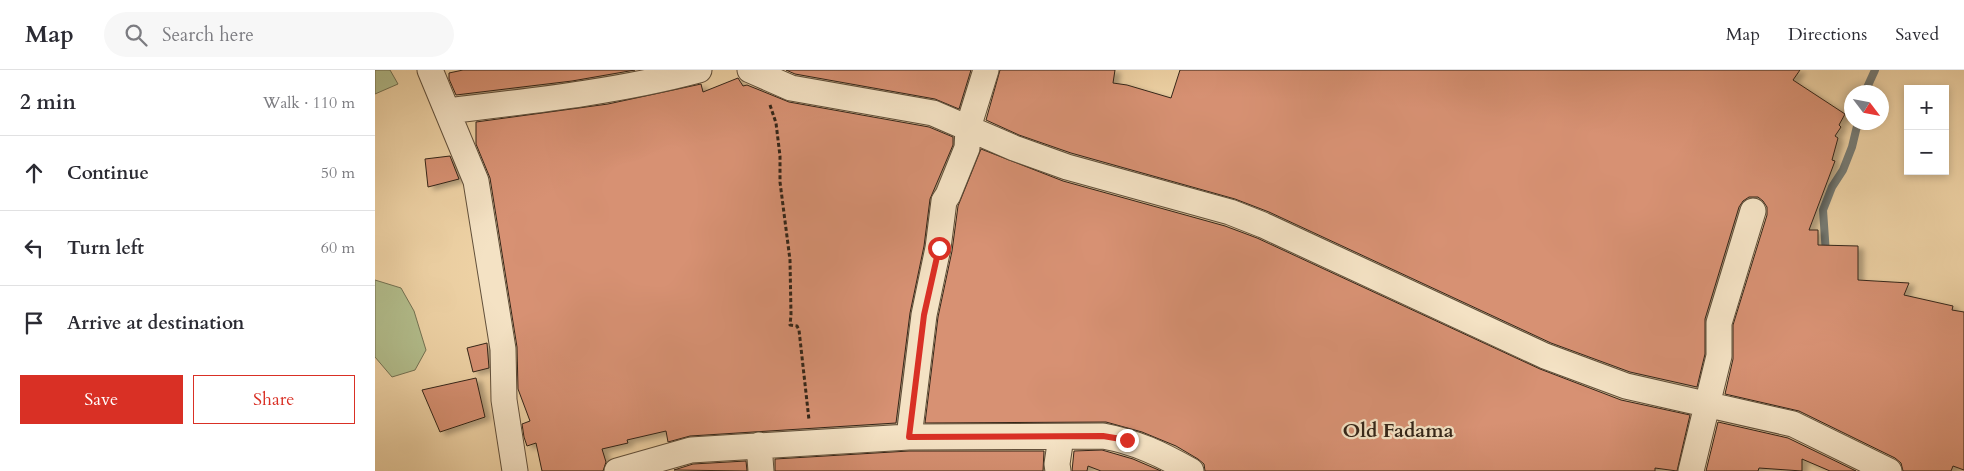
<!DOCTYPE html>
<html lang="en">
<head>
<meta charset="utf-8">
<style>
	:root { --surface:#fff; --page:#f7f7f7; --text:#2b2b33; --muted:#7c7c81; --line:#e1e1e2; --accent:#d93025 }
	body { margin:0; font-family:Cardo,serif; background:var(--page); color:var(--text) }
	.controls { position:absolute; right:15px; top:15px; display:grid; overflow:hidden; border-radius:0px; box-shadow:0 2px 8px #0003 }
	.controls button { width:45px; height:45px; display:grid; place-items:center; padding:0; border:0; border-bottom:1px solid var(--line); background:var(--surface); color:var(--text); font:25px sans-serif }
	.compass { position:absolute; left:1469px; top:15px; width:45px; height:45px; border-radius:50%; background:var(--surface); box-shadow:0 2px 8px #0003; rotate:122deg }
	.stop { position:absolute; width:15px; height:15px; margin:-11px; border:4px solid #d93025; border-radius:50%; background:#fff }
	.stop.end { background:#d93025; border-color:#fff; box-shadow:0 1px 5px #0008 }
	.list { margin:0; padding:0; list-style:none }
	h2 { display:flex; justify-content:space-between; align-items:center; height:65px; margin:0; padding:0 20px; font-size:21px }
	h2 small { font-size:16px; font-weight:400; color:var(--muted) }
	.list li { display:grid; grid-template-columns:32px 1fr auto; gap:15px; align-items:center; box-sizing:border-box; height:75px; padding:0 20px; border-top:1px solid var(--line) }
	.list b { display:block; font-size:19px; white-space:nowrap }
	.list em { font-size:16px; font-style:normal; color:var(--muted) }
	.actions { display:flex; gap:10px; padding:15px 20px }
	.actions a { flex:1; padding:11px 0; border:1px solid var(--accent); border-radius:0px; text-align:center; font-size:18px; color:var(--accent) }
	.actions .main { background:var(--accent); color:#fff }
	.icon { flex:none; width:28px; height:28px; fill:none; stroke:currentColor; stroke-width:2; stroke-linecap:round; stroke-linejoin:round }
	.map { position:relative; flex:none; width:1589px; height:401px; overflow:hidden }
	header { display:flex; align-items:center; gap:30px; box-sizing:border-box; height:70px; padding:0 25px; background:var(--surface); border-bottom:1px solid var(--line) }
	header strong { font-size:24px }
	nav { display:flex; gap:28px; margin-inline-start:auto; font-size:18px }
	.search { width:350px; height:45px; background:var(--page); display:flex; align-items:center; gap:12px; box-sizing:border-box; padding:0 18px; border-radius:28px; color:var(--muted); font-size:19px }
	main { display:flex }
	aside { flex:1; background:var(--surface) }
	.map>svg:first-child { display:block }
	.green { fill:#b2bd8c; stroke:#737152 }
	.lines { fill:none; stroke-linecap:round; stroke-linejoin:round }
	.stream { stroke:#757b75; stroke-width:8 }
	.building { fill:#d79173; stroke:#342518; filter:url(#shadow) }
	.street-casing { stroke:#62503b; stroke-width:27 }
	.path { stroke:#342518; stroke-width:3; stroke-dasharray:4 2.5; stroke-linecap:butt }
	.street { stroke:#f4e2c4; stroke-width:25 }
	.route { stroke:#d93025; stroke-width:6 }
	.labels { text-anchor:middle; stroke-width:4.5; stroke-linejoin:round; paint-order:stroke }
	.district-label { font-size:20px; font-weight:bold; fill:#342518; stroke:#f4e2c4 }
</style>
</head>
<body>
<header>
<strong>Map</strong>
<div class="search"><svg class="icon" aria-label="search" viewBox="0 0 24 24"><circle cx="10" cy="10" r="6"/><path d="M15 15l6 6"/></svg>Search here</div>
<nav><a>Map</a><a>Directions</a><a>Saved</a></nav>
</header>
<main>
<aside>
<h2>2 min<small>Walk · 110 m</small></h2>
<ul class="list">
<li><svg class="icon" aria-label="ahead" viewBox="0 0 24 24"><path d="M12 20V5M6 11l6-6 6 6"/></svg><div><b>Continue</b></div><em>50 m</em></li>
<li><svg class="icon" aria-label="left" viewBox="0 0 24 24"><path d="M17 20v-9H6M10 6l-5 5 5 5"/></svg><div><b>Turn left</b></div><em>60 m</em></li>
<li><svg class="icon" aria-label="arrive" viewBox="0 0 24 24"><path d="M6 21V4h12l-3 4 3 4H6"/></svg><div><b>Arrive at destination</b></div></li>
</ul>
<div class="actions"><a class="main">Save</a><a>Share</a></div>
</aside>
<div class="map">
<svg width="1589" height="401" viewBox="0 0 1589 401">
	<defs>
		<filter id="shadow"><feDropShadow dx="5.5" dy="3" stdDeviation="2.5" flood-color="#0004"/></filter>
	</defs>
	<rect width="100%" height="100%" fill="#eed2a5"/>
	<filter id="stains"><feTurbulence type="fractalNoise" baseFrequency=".004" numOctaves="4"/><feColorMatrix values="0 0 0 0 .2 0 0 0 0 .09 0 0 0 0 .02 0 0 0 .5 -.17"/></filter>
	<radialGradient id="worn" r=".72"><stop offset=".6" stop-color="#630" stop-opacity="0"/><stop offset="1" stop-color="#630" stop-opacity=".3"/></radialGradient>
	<path class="green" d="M0,0H15L23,14L0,24Z
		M0,210L26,218L39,241L51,280L40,300L17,307L0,287Z"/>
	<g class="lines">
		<path class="stream" d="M1490,22L1500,0
			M1451,184L1448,140L1457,117L1468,100L1477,77L1483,52"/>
	</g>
	<path class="building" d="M88,0H260L197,11L81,25L74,9V3Z
		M411,0H596L584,39L560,29L420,4Z
		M625,0H740L738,13L752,15L796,28L805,0H1425L1418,10L1470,44L1464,55L1466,57L1460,66L1463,68L1457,90L1460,91L1454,107L1434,160H1443V175L1483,176V210L1534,213L1529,225L1578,236L1577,240L1589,242V400L1578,396L1576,401H1528L1526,393L1520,388L1424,341L1350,324L1358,289V255L1392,145V137L1388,131L1383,127H1374L1368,131L1364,137L1330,249V284L1322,317L1255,302L1176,273L894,142L860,129L696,83L644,65L611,50Z
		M363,8L368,16L372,15L414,32L554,57L578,67V75L555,129L549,176L535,243L521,353L315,366L293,372L291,361L252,370L253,373L227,379L231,392L228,401H167L161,373L152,376L149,367L147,354L155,351L143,319L142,277L115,108L101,74V52L233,34L326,14L328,22Z
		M606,79L688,111L850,156L882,168L1165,299L1246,330L1315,345L1302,401L1280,398V401H830L829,394L823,389L801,376L767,362L731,352L550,353L563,247L577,181L583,136Z
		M75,86L84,109L53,117L50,89Z
		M112,273L114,298L98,302L92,278Z
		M101,308L110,347L65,362L47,320Z
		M1343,352L1413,368L1481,401H1455L1427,389V401L1384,398L1383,401H1331Z
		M727,380L758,389L786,401H726L713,396L712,401H697L699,381Z
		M534,381H669L668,401H400V389Z
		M371,391L372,401L299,400L318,394Z"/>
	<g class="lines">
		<g class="street-casing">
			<path id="street" d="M55,0L101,111L128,279L129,330L140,401
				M375,0L416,18L558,43L639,78L692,97L855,142L888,155L1170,286L1251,316L1418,354L1514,401
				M72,41C156,31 242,22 324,0
				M534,367L549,245L563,178L569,131L573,125L592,78L593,58L611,0
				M384,375L386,401
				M242,401L316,380L534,367L728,366C761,372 786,384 816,401
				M683,401L682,394L686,367
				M1316,401L1344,286V253L1378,141"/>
		</g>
		<path class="path" d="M395,35L401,53L405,86V112L415,190L416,245L415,255L422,256L424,260L434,350"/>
		<use href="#street" class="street"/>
	</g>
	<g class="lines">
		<path class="route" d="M564,178L549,245L534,367L728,366L752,370"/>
	</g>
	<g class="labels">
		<g class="district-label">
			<text x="1023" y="367">Old Fadama</text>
		</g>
	</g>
	<rect width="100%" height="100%" filter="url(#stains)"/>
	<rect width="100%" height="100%" fill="url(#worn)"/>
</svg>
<div class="controls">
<button>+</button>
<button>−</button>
</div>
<svg class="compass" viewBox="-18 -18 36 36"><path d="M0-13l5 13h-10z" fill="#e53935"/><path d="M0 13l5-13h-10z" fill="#7c7c81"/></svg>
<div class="stop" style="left:564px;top:178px"></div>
<div class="stop end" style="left:752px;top:370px"></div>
</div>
</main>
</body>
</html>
